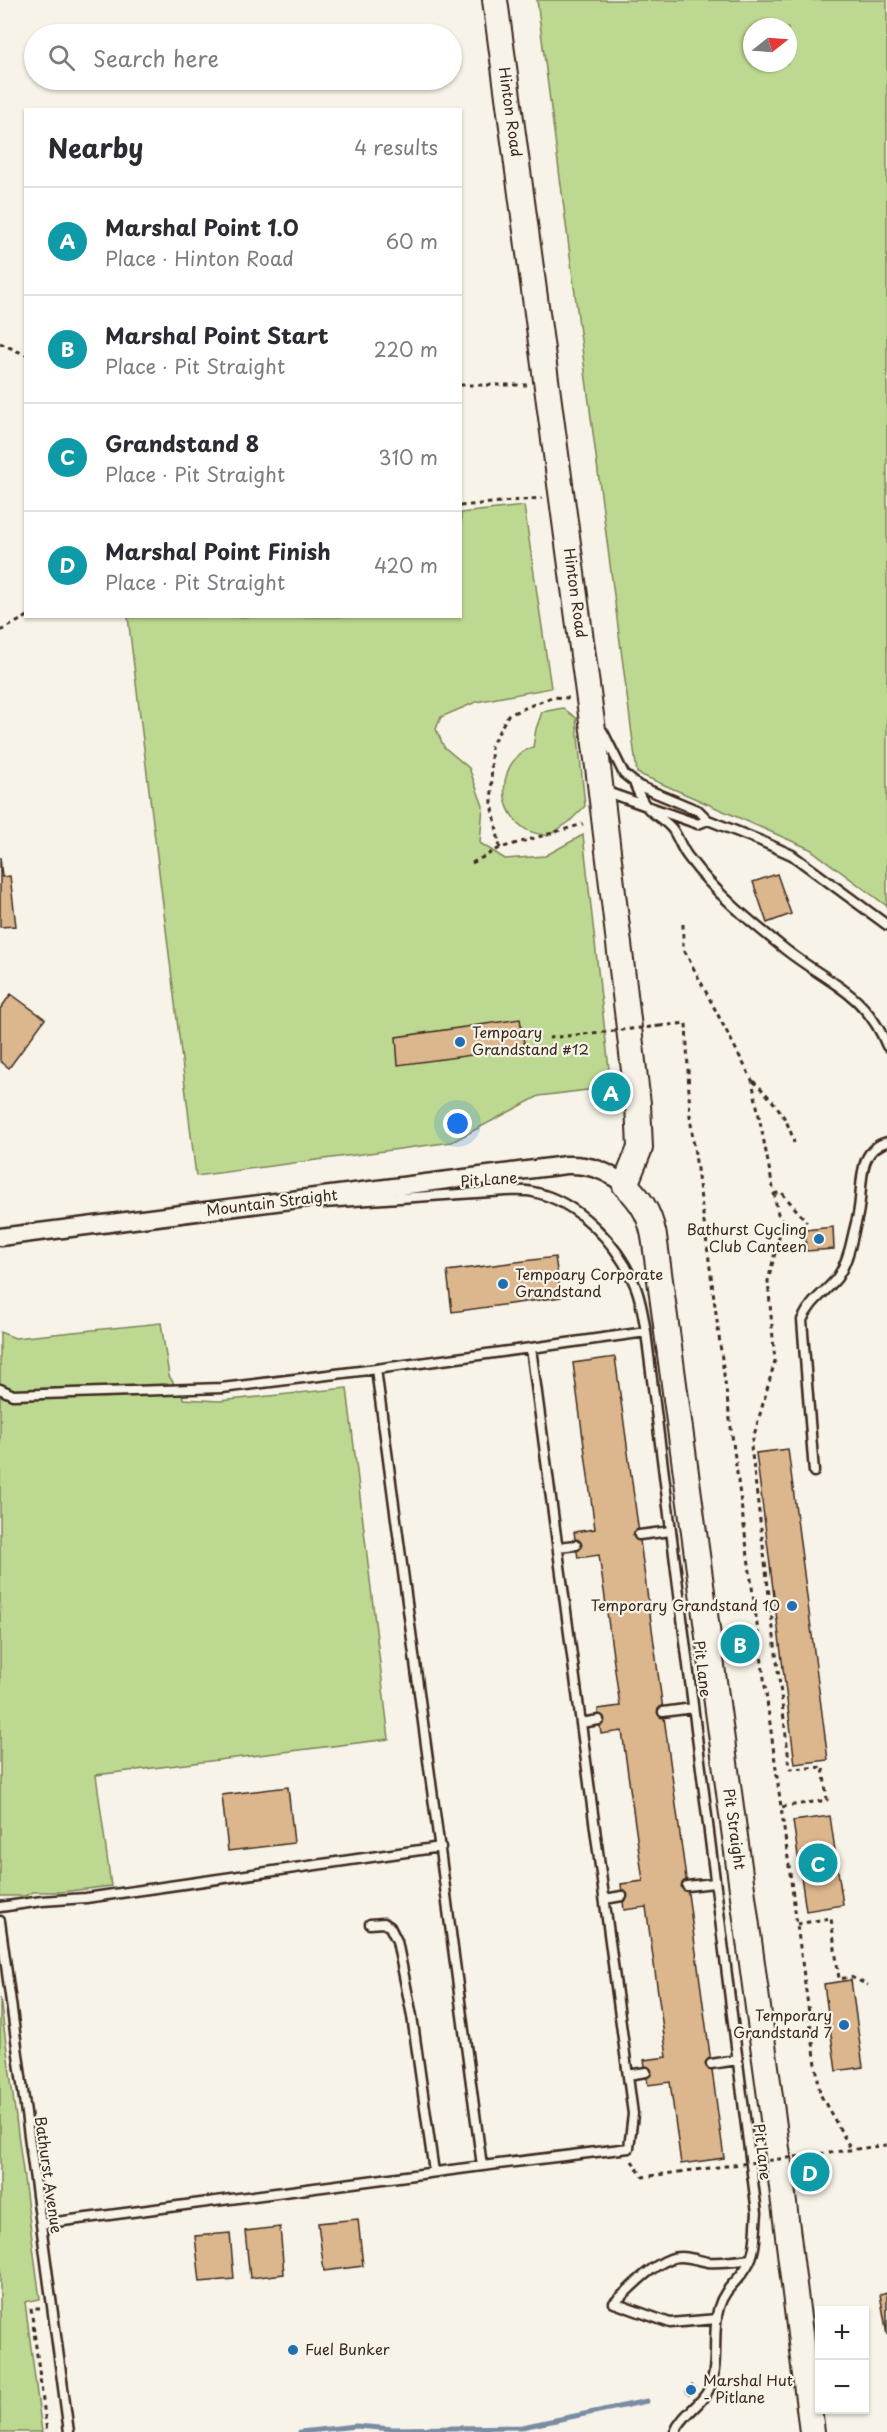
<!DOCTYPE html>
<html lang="en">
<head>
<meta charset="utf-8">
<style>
	:root { --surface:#fff; --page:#f7f7f7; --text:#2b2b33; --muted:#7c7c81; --line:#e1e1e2; --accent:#2563eb }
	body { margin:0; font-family:"Playpen Sans",sans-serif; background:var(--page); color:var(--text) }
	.controls { position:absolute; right:18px; bottom:18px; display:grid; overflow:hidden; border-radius:0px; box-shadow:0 2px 4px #0004 }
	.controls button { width:54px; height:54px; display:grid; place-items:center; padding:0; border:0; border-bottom:2px solid var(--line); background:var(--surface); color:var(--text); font:30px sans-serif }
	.compass { position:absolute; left:743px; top:18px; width:54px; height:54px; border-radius:50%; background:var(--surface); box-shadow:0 2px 4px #0004; rotate:73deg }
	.you { position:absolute; left:458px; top:1124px; width:21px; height:21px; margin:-15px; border:4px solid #fff; border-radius:50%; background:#1a73e8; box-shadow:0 0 0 9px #1a73e833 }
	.badge { display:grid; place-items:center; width:39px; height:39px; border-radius:50%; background:var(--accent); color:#fff; font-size:20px; font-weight:700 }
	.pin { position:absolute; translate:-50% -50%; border:3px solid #fff; box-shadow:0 2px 6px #0006 }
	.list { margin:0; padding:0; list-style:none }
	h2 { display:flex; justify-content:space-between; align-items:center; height:78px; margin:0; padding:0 24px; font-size:26px }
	h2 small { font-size:20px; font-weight:400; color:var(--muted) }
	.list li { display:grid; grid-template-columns:39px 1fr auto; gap:18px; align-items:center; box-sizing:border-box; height:108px; padding:0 24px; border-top:2px solid var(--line) }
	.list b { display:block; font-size:22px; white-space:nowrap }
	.list p { margin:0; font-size:20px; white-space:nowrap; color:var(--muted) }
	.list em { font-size:20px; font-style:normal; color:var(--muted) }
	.icon { flex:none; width:33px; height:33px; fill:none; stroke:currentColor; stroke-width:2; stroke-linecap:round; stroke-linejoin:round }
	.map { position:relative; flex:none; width:887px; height:2432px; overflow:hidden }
	.search { position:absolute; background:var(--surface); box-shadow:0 2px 4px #0004; left:24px; top:24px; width:438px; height:66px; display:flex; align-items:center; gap:15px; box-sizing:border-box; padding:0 21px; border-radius:33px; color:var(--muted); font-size:22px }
	.panel { position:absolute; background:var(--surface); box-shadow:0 2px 4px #0004; left:24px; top:108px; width:438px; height:510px; border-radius:0px }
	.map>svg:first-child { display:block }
	.green { fill:#bdd991; stroke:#7c8258; stroke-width:1.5; fill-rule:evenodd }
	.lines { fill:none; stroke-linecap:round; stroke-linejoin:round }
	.stream { stroke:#788ca3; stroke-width:5 }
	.building { fill:#dcb68d; stroke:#3b2a1e; stroke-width:1.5 }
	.lane-casing { stroke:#3b2a1e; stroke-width:13 }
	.street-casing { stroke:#3b2a1e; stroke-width:21 }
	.secondary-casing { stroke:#3b2a1e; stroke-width:28 }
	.path { stroke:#3b2a1e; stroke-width:3; stroke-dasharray:4.5 4.5; stroke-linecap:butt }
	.lane { stroke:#f7f3e8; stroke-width:8 }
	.street { stroke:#f7f3e8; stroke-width:16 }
	.secondary { stroke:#f7f3e8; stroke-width:24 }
	.path-bridge { stroke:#3b2a1e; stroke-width:3; stroke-dasharray:4.5 4.5; stroke-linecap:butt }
	.poi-dot { fill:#1f6fb2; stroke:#f7f3e8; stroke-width:2 }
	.labels { text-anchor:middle; stroke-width:4.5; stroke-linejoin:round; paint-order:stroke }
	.street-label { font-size:15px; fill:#3b2a1e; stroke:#f7f3e8 }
	.poi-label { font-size:15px; fill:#3b2a1e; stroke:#f7f3e8; text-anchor:start }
</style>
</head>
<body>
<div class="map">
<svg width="887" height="2432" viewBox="0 0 887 2432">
	<rect width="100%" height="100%" fill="#f7f3e8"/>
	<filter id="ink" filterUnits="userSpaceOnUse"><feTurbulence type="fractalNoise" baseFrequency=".0167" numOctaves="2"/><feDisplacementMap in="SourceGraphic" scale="12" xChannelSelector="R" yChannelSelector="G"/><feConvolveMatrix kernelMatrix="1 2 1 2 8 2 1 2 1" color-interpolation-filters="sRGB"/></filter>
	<g filter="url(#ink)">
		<path class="green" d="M537,0H887V906L810,849L637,773ZM752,27H788V63H752Z
			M524,506L551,688L476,702L441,717L436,729L444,747L469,768L483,806L480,843L505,859L545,856L583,835L611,1087L539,1096L452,1142L196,1176L128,617L460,616L461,513Z
			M563,708L576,718L585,806L569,822L548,836C540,834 531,833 525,829C500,812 497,774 520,754C523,751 529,749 533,747L536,729L542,712Z
			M161,1323L169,1376L184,1399L219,1401L347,1388L389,1739L96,1775L111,1886L61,1892H33L25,1896H0V1332L15,1338Z
			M0,1998L40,2299L25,2302L42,2432H0Z"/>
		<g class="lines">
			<path class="stream" d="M300,2432L356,2426L393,2429L522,2427L647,2401"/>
		</g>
		<path class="building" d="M0,857L2,877L10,876L16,926L0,927Z
			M777,874L791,914L767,923L753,882Z
			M11,994L45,1019L9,1068L0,1061V1009Z
			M520,1019L525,1048L398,1065L396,1037Z
			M616,1089V1094L607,1095L606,1090Z
			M833,1227L834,1249L806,1251L805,1230Z
			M555,1257L561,1297L452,1312L447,1271Z
			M615,1357L724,2158L681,2164L670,2082L648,2085L644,2060L667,2057L646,1907L624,1910L621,1884L643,1881L622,1731L601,1734L599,1720L598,1709L620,1706L599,1555L578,1558L574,1532L595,1529L573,1363Z
			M788,1449L828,1760L795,1764L756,1453Z
			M743,1639L744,1648L738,1649L737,1640Z
			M288,1787L294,1843L228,1851L222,1795Z
			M830,1816L843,1905L806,1911L793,1821Z
			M851,1980L863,2067L836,2071L824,1984Z
			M813,2168V2176H808V2169Z
			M358,2219L363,2266L324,2271L318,2223Z
			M280,2227L284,2274L250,2278L245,2231Z
			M230,2233L234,2279L200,2282L195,2236Z
			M887,2292V2335L880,2294Z
			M692,2385L696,2388L689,2395L686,2391Z"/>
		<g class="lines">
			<g class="lane-casing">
				<path id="lane" d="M603,732L624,774L639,786L699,811L708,820L761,841L792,855L887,925
					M635,785C638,792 641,800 646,806C653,815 666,820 673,830C679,839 682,850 689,858C715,893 752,923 786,950C828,983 865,992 887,1046
					M604,791L698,824L708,820
					M323,1203L506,1191C515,1191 524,1190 533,1192C577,1201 617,1243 634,1283C641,1298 643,1315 646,1332L757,2213C755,2230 757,2251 747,2266C738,2282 725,2287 719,2307C711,2333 720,2364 709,2389C701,2406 682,2414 675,2432
					M531,1348L633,2114L629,2148L482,2166L376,1369Z
					M531,1348L646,1332
					M0,1389L13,1395L222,1388L376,1369
					M814,1472L802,1320C812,1299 824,1294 837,1278C846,1265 850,1250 853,1235C855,1226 858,1217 859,1208C863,1184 857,1150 887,1142
					M639,1535L671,1531
					M558,1547L576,1545
					M663,1712L693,1708
					M581,1723L599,1720
					M687,1886L714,1883
					M605,1899L622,1896
					M0,1907L42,1901L86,1898L441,1847
					M0,1921L69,2432
					M370,1924L384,1923L390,1927L397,1941L412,2016L434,2172
					M711,2064L737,2060
					M628,2075L646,2072
					M41,2224L482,2166
					M717,2319L670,2323L614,2303C631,2288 649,2267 670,2259C682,2254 696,2260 708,2262C722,2263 736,2261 750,2259"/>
			</g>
			<g class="street-casing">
				<path id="street" d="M0,1237L566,1165C590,1164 607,1171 625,1185"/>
			</g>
			<g class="secondary-casing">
				<path id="secondary" d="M495,0L598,767L638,1104L640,1148L625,1185C644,1202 652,1219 655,1243L780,2171L812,2432"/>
			</g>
			<path class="path" d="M0,343L26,355
				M460,385H527
				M460,506L542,498
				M0,631L28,616
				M500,848L492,803L491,746L508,715L552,697L569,698
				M472,863L500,848L583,824
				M683,924V948L752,1080L778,1214L783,1221L768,1281L775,1361L751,1446L790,1769L823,1767L827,1800L781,1807L820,2094L851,2149
				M660,1026L686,1023L690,1116L781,1807
				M549,1038L584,1034
				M753,1081C773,1100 787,1115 794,1143
				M774,1194L781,1192L807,1222
				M797,1924L831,1918L839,1979L851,1977L868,1985
				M811,2155L887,2145
				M632,2161L643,2177L679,2172
				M40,2308H31L47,2432"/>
			<use href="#lane" class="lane"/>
			<use href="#street" class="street"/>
			<use href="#secondary" class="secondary"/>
			<path class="path-bridge" d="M584,1034L660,1026
				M679,2172L811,2155"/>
		</g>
	</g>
	<g class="poi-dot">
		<circle cx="460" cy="1042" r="6"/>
		<circle cx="819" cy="1239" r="6"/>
		<circle cx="503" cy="1284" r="6"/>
		<circle cx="792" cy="1606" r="6"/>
		<circle cx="844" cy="2025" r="6"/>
		<circle cx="293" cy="2350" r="6"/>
		<circle cx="691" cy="2390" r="6"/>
	</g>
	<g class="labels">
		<g class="street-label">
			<text transform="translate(510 112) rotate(82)" y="5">Hinton Road</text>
			<text transform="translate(575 593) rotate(82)" y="5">Hinton Road</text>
			<text transform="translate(489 1180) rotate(-4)" y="5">Pit Lane</text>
			<text transform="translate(272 1203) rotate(-7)" y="5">Mountain Straight</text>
			<text transform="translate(702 1669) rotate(83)" y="5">Pit Lane</text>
			<text transform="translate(734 1829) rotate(82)" y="5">Pit Straight</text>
			<text transform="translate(762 2152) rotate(83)" y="5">Pit Lane</text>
			<text transform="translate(48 2175) rotate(82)" y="5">Bathurst Avenue</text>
		</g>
		<g class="poi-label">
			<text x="472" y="1038">Tempoary<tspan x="472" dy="17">Grandstand #12</tspan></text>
			<text x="807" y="1235" text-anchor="end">Bathurst Cycling<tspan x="807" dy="17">Club Canteen</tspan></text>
			<text x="515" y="1280">Tempoary Corporate<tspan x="515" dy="17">Grandstand</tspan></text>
			<text x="780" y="1611" text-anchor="end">Temporary Grandstand 10</text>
			<text x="832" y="2021" text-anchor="end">Temporary<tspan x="832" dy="17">Grandstand 7</tspan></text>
			<text x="305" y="2355">Fuel Bunker</text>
			<text x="703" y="2386">Marshal Hut<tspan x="703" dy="17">- Pitlane</tspan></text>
		</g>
	</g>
</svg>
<div class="controls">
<button>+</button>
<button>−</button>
</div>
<svg class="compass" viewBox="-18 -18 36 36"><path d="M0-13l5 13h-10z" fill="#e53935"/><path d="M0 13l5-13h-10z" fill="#7c7c81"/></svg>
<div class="you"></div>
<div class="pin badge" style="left:611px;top:1092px;background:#0f9aa8">A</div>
<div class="pin badge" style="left:740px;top:1644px;background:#0f9aa8">B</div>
<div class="pin badge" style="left:818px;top:1863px;background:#0f9aa8">C</div>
<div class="pin badge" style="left:810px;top:2172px;background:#0f9aa8">D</div>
<div class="search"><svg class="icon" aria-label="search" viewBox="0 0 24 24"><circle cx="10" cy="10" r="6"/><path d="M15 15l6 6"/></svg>Search here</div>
<section class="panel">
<h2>Nearby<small>4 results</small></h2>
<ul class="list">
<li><span class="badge" style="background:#0f9aa8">A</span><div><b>Marshal Point 1.0</b><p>Place · Hinton Road</p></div><em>60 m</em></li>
<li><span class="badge" style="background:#0f9aa8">B</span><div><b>Marshal Point Start</b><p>Place · Pit Straight</p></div><em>220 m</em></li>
<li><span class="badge" style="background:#0f9aa8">C</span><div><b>Grandstand 8</b><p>Place · Pit Straight</p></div><em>310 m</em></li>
<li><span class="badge" style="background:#0f9aa8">D</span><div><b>Marshal Point Finish</b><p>Place · Pit Straight</p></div><em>420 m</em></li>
</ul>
</section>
</div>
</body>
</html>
